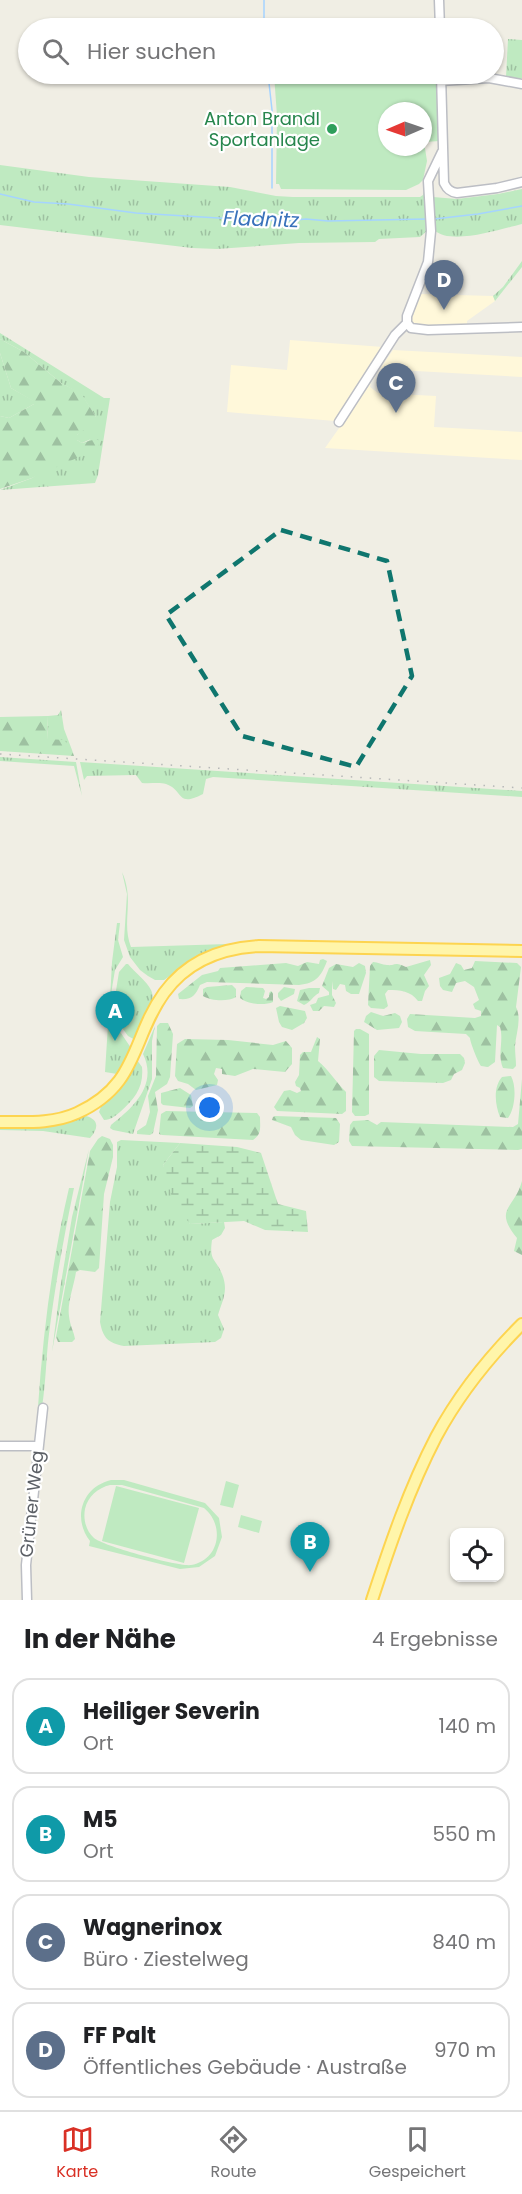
<!DOCTYPE html>
<html lang="de">
<head>
<meta charset="utf-8">
<style>
	:root { --surface:#fff; --page:#f2f2f2; --text:#202124; --muted:#757577; --line:#e0e0e0; --accent:#d93025 }
	body { margin:0; font-family:Poppins,sans-serif; background:var(--page); color:var(--text) }
	.controls { position:absolute; right:18px; bottom:18px; display:grid; overflow:hidden; border-radius:12px; box-shadow:0 2px 4px #0004 }
	.controls button { width:54px; height:54px; display:grid; place-items:center; padding:0; border:0; border-bottom:2px solid var(--line); background:var(--surface); color:var(--text); font:30px sans-serif }
	.compass { position:absolute; left:378px; top:102px; width:54px; height:54px; border-radius:50%; background:var(--surface); box-shadow:0 2px 4px #0004; rotate:268deg }
	.you { position:absolute; left:210px; top:1108px; width:21px; height:21px; margin:-15px; border:4px solid #fff; border-radius:50%; background:#1a73e8; box-shadow:0 0 0 9px #1a73e833 }
	.badge { display:grid; place-items:center; width:39px; height:39px; border-radius:50%; background:var(--accent); color:#fff; font-size:20px; font-weight:700 }
	.pin { position:absolute; translate:-50% -50px; filter:drop-shadow(0 2px 3px #0008) }
	.pin::after { content:''; position:absolute; top:32px; width:21px; height:18px; background:inherit; clip-path:polygon(0 0,100% 0,50% 100%) }
	.list { margin:0; padding:0; list-style:none }
	h2 { display:flex; justify-content:space-between; align-items:center; height:78px; margin:0; padding:0 24px; font-size:26px }
	h2 small { font-size:20px; font-weight:400; color:var(--muted) }
	.list li { display:grid; grid-template-columns:39px 1fr auto; gap:18px; align-items:center; box-sizing:border-box; height:96px; margin:0 12px 12px; padding:0 12px; border:2px solid var(--line); border-radius:18px }
	.list b { display:block; font-size:22px; white-space:nowrap }
	.list p { margin:0; font-size:20px; white-space:nowrap; color:var(--muted) }
	.list em { font-size:20px; font-style:normal; color:var(--muted) }
	.icon { flex:none; width:33px; height:33px; fill:none; stroke:currentColor; stroke-width:2; stroke-linecap:round; stroke-linejoin:round }
	.map { position:relative; flex:none; width:522px; height:1600px; overflow:hidden }
	.search { position:absolute; background:var(--surface); box-shadow:0 2px 4px #0004; left:18px; right:18px; top:18px; height:66px; display:flex; align-items:center; gap:15px; box-sizing:border-box; padding:0 21px; border-radius:33px; color:var(--muted); font-size:22px }
	.sheet { height:510px; background:var(--surface) }
	nav { display:flex; justify-content:space-around; align-items:center; box-sizing:border-box; height:84px; border-top:2px solid var(--line); background:var(--surface); font-size:16px; color:var(--muted) }
	nav a { display:grid; justify-items:center; gap:3px }
	nav .on { color:var(--accent) }
	.map>svg:first-child { display:block }
	.commercial { fill:#fff8da }
	.grass { fill:url(#grass-tufts) }
	.forest { fill:url(#forest-firs) }
	.wetland { fill:url(#wetland-marsh) }
	.garden { fill:#bfeac1; fill-rule:evenodd }
	.lines { fill:none; stroke-linecap:round; stroke-linejoin:round }
	.stream { stroke:#a5d4ff; stroke-width:1.5 }
	.minor-casing { stroke:#bcbec4; stroke-width:11 }
	.major-casing { stroke:#fdd450; stroke-width:14 }
	.minor { stroke:#fff; stroke-width:8 }
	.major { stroke:#fff5aa; stroke-width:10 }
	.rail { stroke:#b6b7b7; stroke-width:1.5; stroke-dasharray:1.5 8; stroke-linecap:butt }
	.marked { fill:none; stroke:#0f766e; stroke-width:4.5; stroke-dasharray:12 8; stroke-linejoin:round }
	.leisure-dot { fill:#2e9e5b; stroke:#fff; stroke-width:2 }
	.labels { text-anchor:middle; stroke-width:4.5; stroke-linejoin:round; paint-order:stroke }
	.leisure-label { font-size:18px; fill:#27864d; stroke:#fff; text-anchor:end }
	.street-label { font-size:18px; fill:#5c6066; stroke:#fff }
	.water-label { font-size:20px; font-style:italic; fill:#3972bb; stroke:#fff }
</style>
</head>
<body>
<div class="map">
<svg width="522" height="1600" viewBox="0 0 522 1600">
	<defs>
		<pattern id="grass-tufts" width="24" height="20" patternUnits="userSpaceOnUse" patternTransform="scale(1.5)"><rect width="24" height="20" fill="#bfeac1"/><path d="M3 7l-1-3M5 7V3M7 7l1-3M15 17l-1-3M17 17v-4M19 17l1-3" fill="none" stroke="#9ec1a1"/></pattern>
		<pattern id="forest-firs" width="22" height="20" patternUnits="userSpaceOnUse" patternTransform="scale(1.5)"><rect width="22" height="20" fill="#bfeac1"/><path d="M5 1l3.5 6h-7zM16 11l3.5 6h-7z" fill="#9ec1a1"/></pattern>
		<pattern id="wetland-marsh" width="20" height="14" patternUnits="userSpaceOnUse" patternTransform="scale(1.5)"><rect width="20" height="14" fill="#bfeac1"/><path d="M1 5h8M5 5V1M11 12h8M15 12V8" fill="none" stroke="#9ec1a1"/></pattern>
	</defs>
	<rect width="100%" height="100%" fill="#f0eee4"/>
	<path class="commercial" d="M420,294L493,296L495,301L467,321V325L428,328L413,325L411,322Z
		M290,340L383,347L335,421L227,412L231,365L287,370Z
		M393,350L522,357V377L380,369Z
		M371,383L370,387L378,393L436,396L434,427L522,432V460L325,448Z"/>
	<path class="grass" d="M508,39L522,40V78L520,80L506,77Z
		M0,165L89,177L230,187L276,196L293,197H420L423,195L425,187L428,230L420,237L379,239L375,242L299,243L217,249L192,248L0,225Z
		M522,189V224C501,229 451,246 434,230L433,197L457,199L498,194Z
		M522,261V267L495,301L493,296L503,287Z
		M0,333L104,398H110L98,475L95,483L0,490L32,478L91,439L82,443L77,440V435L96,417L81,394L61,383L24,352L0,339Z
		M0,353L11,388L34,401V404L9,418L0,416Z
		M61,710L64,729L72,750L69,751L47,740L48,716L58,715Z
		M0,757L76,762L82,796L74,766L0,761Z
		M80,762L522,791V797L213,777L206,779L203,794C176,808 184,790 166,784C159,782 150,784 142,783L136,775L87,776L84,780Z
		M122,872C135,901 121,922 131,947L228,944L202,954L164,980H155L148,976L140,970L130,957L124,940L127,894Z
		M117,923H120L118,940L123,957L115,970L110,1000L112,962Z
		M126,964H128C135,973 147,981 151,990C158,1004 142,1028 137,1041L128,1036L114,1017L113,1009L119,972Z
		M109,1009L111,1018L131,1048L117,1074L105,1072Z
		M155,1026L152,1041V1079L133,1134L113,1130L110,1128L111,1125C133,1108 158,1085 143,1054Z
		M137,1060L142,1067C144,1087 135,1099 120,1112C115,1116 111,1120 104,1120L99,1112L102,1104L123,1083Z
		M86,1116C100,1120 98,1129 90,1138L43,1131L0,1130V1127Z
		M121,1140L180,1143L163,1165L190,1224L224,1222L225,1228L221,1235L212,1240C209,1262 215,1257 222,1274C229,1291 222,1301 218,1315L224,1329L221,1338L215,1342L124,1346C108,1343 103,1338 100,1322L110,1202L117,1167V1142Z
		M89,1149L52,1352L60,1289L72,1217Z
		M69,1188H74C64,1237 55,1285 49,1334C46,1358 46,1382 42,1407H38C43,1333 52,1260 69,1188Z"/>
	<path class="forest" d="M0,339L24,352L61,383L81,393L96,417V421L77,435V440L82,443L96,439L100,441L97,449L32,478L0,489V416L9,418L34,404L33,401L11,388L0,353Z
		M48,716L47,739L65,740L69,750H72L74,756L0,751V717Z
		M323,959L327,961C321,977 316,983 299,985L207,982L200,985C195,996 192,1000 179,999L178,994L202,975L218,971L220,968L286,963L298,966L307,962L319,964L320,960Z
		M430,960L431,965L424,975L429,986L425,991L422,1001H418C411,991 400,990 388,990L385,994L388,1006L384,1009L371,1008L368,1005L370,966L373,962C378,962 382,965 387,965C397,966 393,961 406,967Z
		M475,961L517,963L521,967L516,1007C522,1019 516,1033 515,1046C515,1053 516,1060 516,1066L513,1069L503,1068C497,1055 504,1041 500,1027L497,1025L495,1062L488,1067L481,1066C478,1062 470,1042 470,1038L466,1034L415,1031L408,1027L407,1019L410,1014L475,1018L481,1016V1011L475,1009L473,1004L479,1000L474,987L465,981L456,983L452,992L443,990L440,986L439,978L450,974L456,963L461,965L464,970L472,968Z
		M359,963L365,966L366,973L359,994H351L346,991L345,985L340,984L336,990L333,989L332,981V995L336,1003L334,1007L324,1006L319,1011H313L310,1005L316,1003L318,998L329,995V992L322,986L329,968L336,964L353,967Z
		M232,985L236,989V997C228,1002 211,1001 203,996V989L207,987Z
		M246,987L263,988L265,991L263,998L266,999L269,997V993L271,991L273,993V1002C264,1006 247,1004 240,998L241,991Z
		M284,987L295,989L294,994L281,1001L278,997V993Z
		M309,988H320L319,993C313,996 311,1002 304,1005L297,1001L300,990Z
		M280,1006L305,1011L307,1018L304,1023L292,1030L282,1027L279,1022L276,1008Z
		M371,1012L383,1016L395,1013L400,1016L402,1022L399,1028L377,1030L364,1022L366,1016Z
		M160,1023H168L173,1034L170,1077L167,1084L155,1092L158,1110L153,1133L150,1135L137,1134V1131L146,1125L150,1112L148,1096L156,1076L157,1026Z
		M356,1029H360L369,1034V1114L365,1116H355L352,1112L354,1031Z
		M317,1037L320,1039L318,1061C329,1070 336,1082 346,1092V1111L342,1114L277,1111L274,1107L284,1091L290,1090L297,1093L301,1091L300,1088L296,1086L295,1082L299,1075L300,1055L303,1052H311Z
		M185,1039L228,1040L273,1045L286,1041L292,1048V1064L285,1072L253,1069L235,1076L222,1074V1069L216,1068L214,1074L218,1080L217,1085L196,1090L188,1084L178,1081L175,1076L177,1044Z
		M379,1050L421,1054H460L464,1058L465,1063L462,1070L454,1074L451,1080L443,1083L379,1081L374,1077V1056Z
		M511,1076C517,1087 515,1109 508,1118L500,1117C495,1105 493,1087 502,1077Z
		M522,1079V1149L518,1150L352,1146L349,1141L350,1125L353,1121L368,1120L377,1125L381,1122L513,1127L518,1124Z
		M180,1088L191,1095L193,1106L190,1108L163,1105L161,1103V1093Z
		M166,1111L257,1113L260,1117C260,1127 262,1134 253,1140L162,1135L159,1134L161,1114Z
		M275,1116L336,1118L340,1124L339,1142L334,1145L301,1140L295,1135L291,1127L272,1120L273,1117Z
		M102,1136L110,1139L113,1145V1157L104,1194L99,1268L95,1272L80,1270L76,1272C74,1286 67,1303 69,1316C70,1326 74,1332 75,1339L72,1342H58L56,1337L90,1151L98,1139Z
		M522,1181V1255L514,1251L517,1238C493,1208 514,1210 522,1181Z"/>
	<path class="wetland" d="M180,1143L237,1147L261,1153L278,1204L306,1211L308,1232L265,1230L244,1221L190,1224L173,1201L163,1165Z"/>
	<path class="garden" d="M274,74L438,77L440,141L424,142L427,161L423,180L419,184L406,190L281,189L279,184H276L277,116ZM387,111H423V147H387Z
		M111,1480H124L205,1503L219,1518L222,1537L215,1556L199,1567L180,1569L89,1546L90,1541C72,1518 82,1487 111,1480ZM110,1485H122L204,1508C225,1525 220,1560 191,1565C179,1567 103,1546 94,1538C86,1531 83,1519 85,1509C88,1496 98,1488 110,1485Z
		M226,1481L239,1485L233,1508L220,1505Z
		M116,1486L199,1508L184,1563L102,1541Z
		M241,1515L262,1521L259,1533L238,1527Z"/>
	<g class="lines">
		<path class="stream" d="M264,28V0
			M268,74L272,110V188
			M0,194L34,202L68,204L136,213L235,219L286,221L306,219L328,221L426,219
			M434,219L478,214L522,206"/>
		<g class="minor-casing">
			<path id="minor" d="M439,0L440,28
				M441,74L444,183C447,189 450,192 457,193L497,188L522,182
				M441,81L489,78L522,84
				M407,323V316L428,262L431,231L428,181L442,152
				M407,323L411,328L428,330L522,327
				M339,422L395,335L407,323
				M0,1446H38
				M27,1600L26,1565L43,1408"/>
		</g>
		<g class="major-casing">
			<path id="major" d="M0,1122C26,1122 53,1124 77,1113C139,1085 131,1039 164,993C187,961 222,948 259,946L522,951
				M372,1600C390,1545 409,1489 436,1437C458,1396 489,1357 522,1324"/>
		</g>
		<use href="#minor" class="minor"/>
		<use href="#major" class="major"/>
		<path class="rail" d="M0,754L522,788"/>
	</g>
	<path class="marked" d="M281,530L387,561L412,676L356,767L242,736L166,615Z"/>
	<circle class="leisure-dot" cx="332" cy="129" r="6"/>
	<g class="labels">
		<g class="leisure-label">
			<text x="320" y="125">Anton Brandl<tspan x="320" dy="21">Sportanlage</tspan></text>
		</g>
		<g class="street-label">
			<text transform="translate(32 1504) rotate(-84)" y="6">Grüner Weg</text>
		</g>
		<g class="water-label">
			<text transform="translate(261 219) rotate(2)" y="7">Fladnitz</text>
		</g>
	</g>
</svg>
<div class="controls">
<button><svg class="icon" aria-label="locate" viewBox="0 0 24 24"><circle cx="12" cy="12" r="6"/><path d="M12 2v4M12 18v4M2 12h4M18 12h4"/></svg></button>
</div>
<svg class="compass" viewBox="-18 -18 36 36"><path d="M0-13l5 13h-10z" fill="#e53935"/><path d="M0 13l5-13h-10z" fill="#757577"/></svg>
<div class="you"></div>
<div class="pin badge" style="left:115px;top:1041px;background:#0f9aa8">A</div>
<div class="pin badge" style="left:310px;top:1572px;background:#0f9aa8">B</div>
<div class="pin badge" style="left:396px;top:413px;background:#5c6f8a">C</div>
<div class="pin badge" style="left:444px;top:310px;background:#5c6f8a">D</div>
<div class="search"><svg class="icon" aria-label="search" viewBox="0 0 24 24"><circle cx="10" cy="10" r="6"/><path d="M15 15l6 6"/></svg>Hier suchen</div>
</div>
<section class="sheet">
<h2>In der Nähe<small>4 Ergebnisse</small></h2>
<ul class="list">
<li><span class="badge" style="background:#0f9aa8">A</span><div><b>Heiliger Severin</b><p>Ort</p></div><em>140 m</em></li>
<li><span class="badge" style="background:#0f9aa8">B</span><div><b>M5</b><p>Ort</p></div><em>550 m</em></li>
<li><span class="badge" style="background:#5c6f8a">C</span><div><b>Wagnerinox</b><p>Büro · Ziestelweg</p></div><em>840 m</em></li>
<li><span class="badge" style="background:#5c6f8a">D</span><div><b>FF Palt</b><p>Öffentliches Gebäude · Austraße</p></div><em>970 m</em></li>
</ul>
</section>
<nav>
<a class="on"><svg class="icon" aria-label="map" viewBox="0 0 24 24"><path d="M3 6l6-2 6 2 6-2v14l-6 2-6-2-6 2zM9 4v14M15 6v14"/></svg>Karte</a>
<a><svg class="icon" aria-label="directions" viewBox="0 0 24 24"><path d="M12 3l9 9-9 9-9-9zM9 14v-3h6M13 9l2 2-2 2"/></svg>Route</a>
<a><svg class="icon" aria-label="saved" viewBox="0 0 24 24"><path d="M7 4h10v16l-5-4-5 4z"/></svg>Gespeichert</a>
</nav>
</body>
</html>
